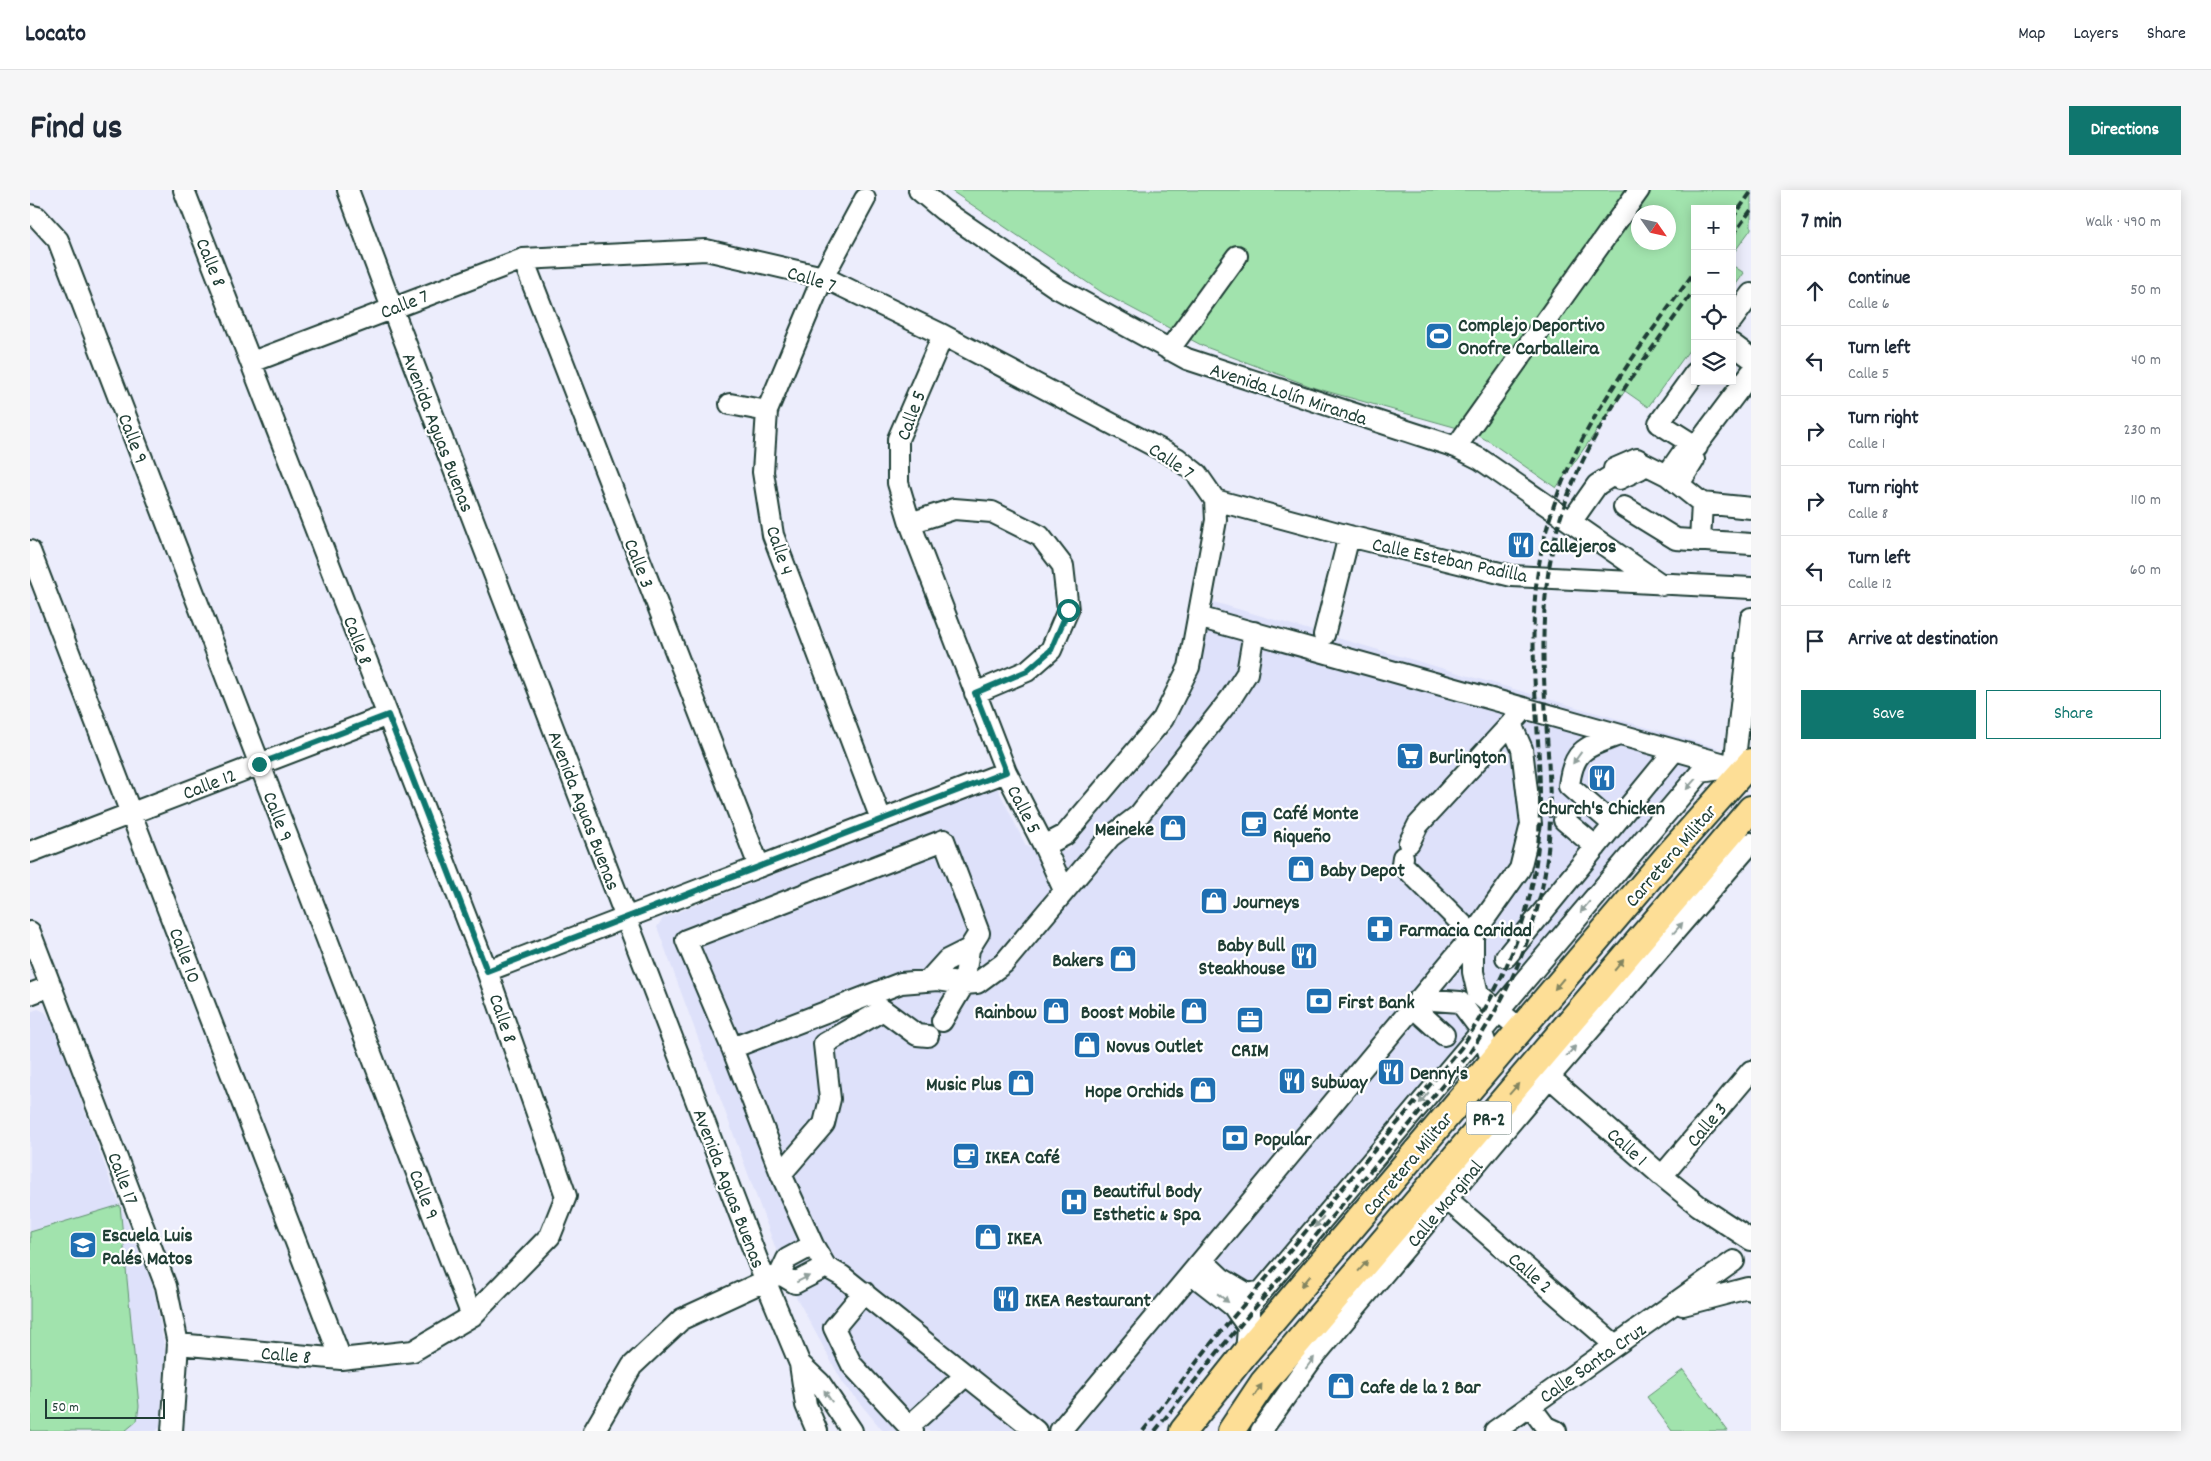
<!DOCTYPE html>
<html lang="en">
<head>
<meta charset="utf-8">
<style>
	:root { --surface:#fff; --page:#f6f6f7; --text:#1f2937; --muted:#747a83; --line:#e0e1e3; --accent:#0f766e }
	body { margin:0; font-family:Dekko,sans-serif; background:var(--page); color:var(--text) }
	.controls { position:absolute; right:15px; top:15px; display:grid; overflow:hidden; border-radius:0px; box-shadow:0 2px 12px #0003 }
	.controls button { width:45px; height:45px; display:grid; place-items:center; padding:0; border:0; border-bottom:1px solid var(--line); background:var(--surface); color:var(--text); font:25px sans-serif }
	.compass { position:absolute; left:1601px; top:15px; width:45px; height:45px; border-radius:50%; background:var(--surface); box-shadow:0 2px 12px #0003; rotate:124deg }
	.scale { position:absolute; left:15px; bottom:12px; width:120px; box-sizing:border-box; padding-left:5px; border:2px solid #1f3d34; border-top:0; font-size:14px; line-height:18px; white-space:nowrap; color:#1f3d34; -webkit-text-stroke:4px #fff; paint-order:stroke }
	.stop { position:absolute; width:15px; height:15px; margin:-11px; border:4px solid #0f766e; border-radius:50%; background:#fff }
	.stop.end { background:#0f766e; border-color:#fff; box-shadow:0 1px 5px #0008 }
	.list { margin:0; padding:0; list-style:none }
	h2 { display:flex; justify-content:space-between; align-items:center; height:65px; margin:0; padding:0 20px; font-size:21px }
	h2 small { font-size:16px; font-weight:400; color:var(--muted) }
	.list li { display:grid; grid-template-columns:32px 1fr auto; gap:15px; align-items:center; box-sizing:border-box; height:70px; padding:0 20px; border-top:1px solid var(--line) }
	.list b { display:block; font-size:19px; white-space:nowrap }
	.list p { margin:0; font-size:16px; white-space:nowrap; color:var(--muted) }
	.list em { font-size:16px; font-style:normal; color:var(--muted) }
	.actions { display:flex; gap:10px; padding:15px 20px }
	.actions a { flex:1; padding:11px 0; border:1px solid var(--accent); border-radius:0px; text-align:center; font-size:18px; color:var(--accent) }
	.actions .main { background:var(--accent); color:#fff }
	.icon { flex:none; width:28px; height:28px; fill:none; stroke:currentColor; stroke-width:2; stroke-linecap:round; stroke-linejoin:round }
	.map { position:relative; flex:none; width:1721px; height:1241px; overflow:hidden; border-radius:0px }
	header { display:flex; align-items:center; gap:30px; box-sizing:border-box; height:70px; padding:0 25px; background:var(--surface); border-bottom:1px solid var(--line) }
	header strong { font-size:24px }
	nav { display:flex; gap:28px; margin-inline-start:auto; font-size:18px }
	.intro { display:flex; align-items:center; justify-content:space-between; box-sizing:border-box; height:120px; padding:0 30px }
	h1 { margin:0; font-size:35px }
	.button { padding:12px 22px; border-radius:0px; background:var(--accent); color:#fff; font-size:18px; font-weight:700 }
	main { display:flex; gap:30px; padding:0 30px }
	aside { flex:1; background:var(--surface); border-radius:0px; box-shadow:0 2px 12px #0003 }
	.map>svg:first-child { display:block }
	.built { fill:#dee1fa }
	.green { fill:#a1e3ad; stroke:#609070; fill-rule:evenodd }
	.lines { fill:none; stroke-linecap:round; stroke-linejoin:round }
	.minor-casing { stroke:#1f3d34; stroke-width:24 }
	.major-casing { stroke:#1f3d34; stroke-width:30 }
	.minor { stroke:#fff; stroke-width:20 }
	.major { stroke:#fdde96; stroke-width:26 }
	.rail { stroke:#1f3d34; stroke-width:4; stroke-dasharray:8 4; stroke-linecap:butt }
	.oneway { fill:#8f9e9a }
	.oneway2 { fill:#838560 }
	.route { stroke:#0f766e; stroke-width:6 }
	.labels { text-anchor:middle; stroke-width:4.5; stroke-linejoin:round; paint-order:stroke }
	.shield { fill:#fff; stroke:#627771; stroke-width:1 }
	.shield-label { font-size:19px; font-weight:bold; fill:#1f3d34 }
	.street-label { font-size:20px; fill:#1f3d34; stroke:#fff }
	.poi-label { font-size:20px; font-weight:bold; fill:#1f3d34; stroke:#fff; text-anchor:start }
</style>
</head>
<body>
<header>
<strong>Locato</strong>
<nav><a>Map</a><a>Layers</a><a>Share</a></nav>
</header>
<div class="intro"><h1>Find us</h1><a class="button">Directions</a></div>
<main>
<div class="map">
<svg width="1721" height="1241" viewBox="0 0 1721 1241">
	<rect width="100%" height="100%" fill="#ecedfc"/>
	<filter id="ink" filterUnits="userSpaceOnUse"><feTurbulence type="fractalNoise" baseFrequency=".02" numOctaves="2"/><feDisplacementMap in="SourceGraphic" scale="10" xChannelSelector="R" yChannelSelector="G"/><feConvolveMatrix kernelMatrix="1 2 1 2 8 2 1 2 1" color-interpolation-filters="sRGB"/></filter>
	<g filter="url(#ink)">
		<path class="built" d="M1180,411L1688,558L1129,1241H853L813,1193L758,1092L627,737L633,728L967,597L996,656L1037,661L1142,539L1167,488Z
			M8,819L15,822L24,835L81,993L123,1096L135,1160L130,1237L126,1241H0V822Z"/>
		<path class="green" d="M920,0H1721V39L1702,65V19H1665V152L1618,217L1595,201L1526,298L1460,252L1442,242L1285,198L1173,156L1073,103ZM1608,22H1638V52H1608Z
			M1702,75L1714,83L1702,100Z
			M90,1015L109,1216L107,1231L95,1241H0V1042Z
			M1653,1180L1698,1241H1642L1617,1207Z"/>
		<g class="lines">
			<g class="minor-casing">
				<path id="minor" d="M318,0L362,118L735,1090L770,1174L776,1215L787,1241
					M889,0L913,20L1027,98L1157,169L1426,257L1450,269L1632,395
					M835,9L793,87L737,221L733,282L743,345L851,629
					M0,25L7,27L28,50L442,1126
					M493,69L729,676
					M1702,130L1721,104
					M1702,154L1721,168
					M1139,160L1207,66
					M222,172L493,69L676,60L793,87L913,145L1147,268L1167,284L1185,310L1186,330L1159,477L1133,529L1035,645L1014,656L976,582L880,333L868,293V249L913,145
					M1665,183L1629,233L1667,257
					M700,214L737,221
					M1426,257L1609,0
					M1661,263L1721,183
					M1613,273L1637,285L1672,313L1721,318
					M1637,285L1653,262L1661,263L1664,270L1649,294
					M1185,310L1319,346L1482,386L1721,398
					M1594,317L1646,349L1721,354
					M1541,332L1567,295L1583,285L1584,279L1607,269L1613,273L1610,279L1589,289L1583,285
					M880,333L924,319L962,322L1010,346L1033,376L1038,420L1021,460L997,481L945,503
					M1670,351L1672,313
					M0,361L311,1169
					M1168,427L1698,575
					M1294,445L1319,346
					M1704,577L1721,428
					M1534,630L1566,657
					M1584,635L1539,596C1543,559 1556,557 1589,545
					M1379,653L1388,635L1489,525
					M1014,656L1034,700
					M0,662L358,525
					M1373,667L1372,674L1443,745V782L1448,804L1490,839
					M0,742L136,1096L148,1154L142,1241
					M1476,767L1645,560
					M457,781L976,582
					M898,791L917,770L939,759
					M0,804L21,796
					M1389,809L1430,812L1451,840L1462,872
					M1383,817L1414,845
					M702,858L656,750L914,650L949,743L939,759L934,794L912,831
					M1510,879L1632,986L1669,1016L1721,1050
					M751,984L794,934L800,909L794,854L853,820L887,845L898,846
					M1632,986L1721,881
					M1418,1010L1585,1155
					M1173,1071L1191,1088L1218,1104L1232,1101
					M750,1084L765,1093L796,1077
					M1162,1084L1203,1116L1218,1137
					M834,1102L804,1138L822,1175L883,1241
					M1653,1115L1718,1098L1721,1100
					M148,1154L311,1169L383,1161L442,1126L520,1046L536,1006L457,781L154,0
					M1216,1162L1220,1115L1671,582L1704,577
					M770,1174L790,1193L822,1241
					M1500,1216L1515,1236L1526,1241
					M878,1237L935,1186
					M564,1241L602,1176L652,1129L750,1084L757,1069L783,1055
					M1006,1241L812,1086L796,1077L783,1055L751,984L702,858L871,793L908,790L934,794L947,793L974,773L1080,647L1109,625L1201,508L1217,483L1224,442
					M1030,1241L1443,745L1490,679L1501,634L1492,559L1481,534
					M1231,1241L1282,1169L1520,886L1721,653
					M1465,1241L1704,1071"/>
			</g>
			<g class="major-casing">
				<path id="major" d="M1153,1241L1216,1162L1636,668L1721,572
					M1201,1241L1233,1193L1721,619"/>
			</g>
			<use href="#minor" class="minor"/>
			<use href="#major" class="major"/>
			<path class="rail" d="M1702,29L1721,2
				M1702,46L1721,20
				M1113,1241L1183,1151L1431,858C1481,782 1509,710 1510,618C1511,530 1493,441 1513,354C1537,248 1603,168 1665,81
				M1125,1241L1191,1158L1439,864C1489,789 1521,708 1520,617C1519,530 1504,443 1523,357C1544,257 1607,180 1665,99"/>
		</g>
		<defs><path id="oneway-solid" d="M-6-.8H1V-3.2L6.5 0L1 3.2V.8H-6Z" transform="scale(1.25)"/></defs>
		<g class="oneway">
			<use href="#oneway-solid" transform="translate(1547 568) rotate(126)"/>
			<use href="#oneway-solid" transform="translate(1661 594) rotate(131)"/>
			<use href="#oneway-solid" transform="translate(1555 717) rotate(130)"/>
			<use href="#oneway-solid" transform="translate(1648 738) rotate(-49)"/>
			<use href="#oneway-solid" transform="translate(1541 861) rotate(-49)"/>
			<use href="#oneway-solid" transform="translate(1394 908) rotate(130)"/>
			<use href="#oneway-solid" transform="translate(1289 1032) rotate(130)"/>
			<use href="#oneway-solid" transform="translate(773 1089) rotate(-26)"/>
			<use href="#oneway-solid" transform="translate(1193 1108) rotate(38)"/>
			<use href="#oneway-solid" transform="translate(1280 1173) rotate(-53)"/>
			<use href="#oneway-solid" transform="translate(798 1206) rotate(-124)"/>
		</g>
		<g class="oneway2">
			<use href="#oneway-solid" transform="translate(1589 775) rotate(-50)"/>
			<use href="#oneway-solid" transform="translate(1529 794) rotate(130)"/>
			<use href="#oneway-solid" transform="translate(1484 899) rotate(-49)"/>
			<use href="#oneway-solid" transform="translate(1333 1076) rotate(-49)"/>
			<use href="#oneway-solid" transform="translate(1276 1091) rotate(130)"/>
			<use href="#oneway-solid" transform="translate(1228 1200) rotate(-57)"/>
		</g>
	</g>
	<g class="lines" filter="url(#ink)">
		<path class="route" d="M229,574L358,525L457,781L976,582L945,503L997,481L1021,460L1038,420"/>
	</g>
	<defs>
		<g id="stadium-square" transform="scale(1.4375)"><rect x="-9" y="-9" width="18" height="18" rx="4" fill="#1f6fb2" stroke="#fff"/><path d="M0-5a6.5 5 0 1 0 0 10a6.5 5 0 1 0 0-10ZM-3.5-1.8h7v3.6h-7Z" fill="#fff"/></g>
		<g id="restaurant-square" transform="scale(1.4375)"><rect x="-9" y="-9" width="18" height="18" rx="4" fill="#1f6fb2" stroke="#fff"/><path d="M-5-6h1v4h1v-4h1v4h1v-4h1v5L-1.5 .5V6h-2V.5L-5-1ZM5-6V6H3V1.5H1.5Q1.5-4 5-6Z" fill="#fff"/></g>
		<g id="supermarket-square" transform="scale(1.4375)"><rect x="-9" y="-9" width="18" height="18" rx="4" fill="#1f6fb2" stroke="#fff"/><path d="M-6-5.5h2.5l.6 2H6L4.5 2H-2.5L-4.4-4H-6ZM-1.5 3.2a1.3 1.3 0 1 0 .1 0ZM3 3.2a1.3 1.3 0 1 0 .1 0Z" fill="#fff"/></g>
		<g id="cafe-square" transform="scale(1.4375)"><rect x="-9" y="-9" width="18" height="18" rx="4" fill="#1f6fb2" stroke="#fff"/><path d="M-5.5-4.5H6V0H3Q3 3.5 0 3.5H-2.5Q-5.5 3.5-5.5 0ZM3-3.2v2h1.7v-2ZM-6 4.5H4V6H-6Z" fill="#fff"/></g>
		<g id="shop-square" transform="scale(1.4375)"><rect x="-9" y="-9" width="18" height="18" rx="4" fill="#1f6fb2" stroke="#fff"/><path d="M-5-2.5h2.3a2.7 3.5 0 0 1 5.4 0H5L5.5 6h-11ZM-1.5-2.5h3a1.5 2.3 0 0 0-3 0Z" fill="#fff"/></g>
		<g id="pharmacy-square" transform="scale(1.4375)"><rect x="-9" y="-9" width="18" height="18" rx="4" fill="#1f6fb2" stroke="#fff"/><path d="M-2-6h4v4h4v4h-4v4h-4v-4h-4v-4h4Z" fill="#fff"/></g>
		<g id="bank-square" transform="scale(1.4375)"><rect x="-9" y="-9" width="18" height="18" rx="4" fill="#1f6fb2" stroke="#fff"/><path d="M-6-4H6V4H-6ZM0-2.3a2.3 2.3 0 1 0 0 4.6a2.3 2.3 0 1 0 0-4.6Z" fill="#fff"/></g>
		<g id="office-square" transform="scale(1.4375)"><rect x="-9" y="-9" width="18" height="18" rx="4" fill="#1f6fb2" stroke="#fff"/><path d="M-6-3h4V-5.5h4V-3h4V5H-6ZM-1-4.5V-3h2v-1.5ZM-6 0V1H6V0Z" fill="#fff"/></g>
		<g id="hospital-square" transform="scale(1.4375)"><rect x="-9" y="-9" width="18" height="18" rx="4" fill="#1f6fb2" stroke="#fff"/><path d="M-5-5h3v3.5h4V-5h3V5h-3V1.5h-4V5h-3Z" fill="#fff"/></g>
		<g id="school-square" transform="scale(1.4375)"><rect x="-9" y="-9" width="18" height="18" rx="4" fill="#1f6fb2" stroke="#fff"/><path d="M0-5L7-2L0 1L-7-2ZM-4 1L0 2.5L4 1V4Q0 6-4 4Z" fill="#fff"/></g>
	</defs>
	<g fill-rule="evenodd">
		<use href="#stadium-square" x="1409" y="146"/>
		<use href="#restaurant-square" x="1491" y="355"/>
		<use href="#supermarket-square" x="1380" y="566"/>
		<use href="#restaurant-square" x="1572" y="588"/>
		<use href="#cafe-square" x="1224" y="634"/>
		<use href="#shop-square" x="1143" y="638"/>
		<use href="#shop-square" x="1271" y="679"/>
		<use href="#shop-square" x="1184" y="711"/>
		<use href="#pharmacy-square" x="1350" y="739"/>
		<use href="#restaurant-square" x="1274" y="766"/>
		<use href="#shop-square" x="1093" y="769"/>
		<use href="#bank-square" x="1289" y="811"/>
		<use href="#shop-square" x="1026" y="821"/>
		<use href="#shop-square" x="1164" y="821"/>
		<use href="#office-square" x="1220" y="830"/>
		<use href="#shop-square" x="1057" y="855"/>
		<use href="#restaurant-square" x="1361" y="882"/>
		<use href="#restaurant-square" x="1262" y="891"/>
		<use href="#shop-square" x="991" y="893"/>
		<use href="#shop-square" x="1173" y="900"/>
		<use href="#bank-square" x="1205" y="948"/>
		<use href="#cafe-square" x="936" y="966"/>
		<use href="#hospital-square" x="1044" y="1012"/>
		<use href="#shop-square" x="958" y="1047"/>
		<use href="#school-square" x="53" y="1055"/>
		<use href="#restaurant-square" x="976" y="1109"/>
		<use href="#shop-square" x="1311" y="1196"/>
	</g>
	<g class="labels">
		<rect class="shield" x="1436.5" y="911.5" width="45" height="33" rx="4"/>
		<g class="shield-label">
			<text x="1459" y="935">PR-2</text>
		</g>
		<g class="street-label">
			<text transform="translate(182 72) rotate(68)" y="7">Calle 8</text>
			<text transform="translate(782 88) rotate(17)" y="7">Calle 7</text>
			<text transform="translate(374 113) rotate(-21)" y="7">Calle 7</text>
			<text transform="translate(1259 203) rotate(18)" y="7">Avenida Lolín Miranda</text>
			<text transform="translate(880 225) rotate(-70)" y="7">Calle 5</text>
			<text transform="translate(409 242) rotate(69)" y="7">Avenida Aguas Buenas</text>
			<text transform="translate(104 248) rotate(69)" y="7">Calle 9</text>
			<text transform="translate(1142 270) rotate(34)" y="7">Calle 7</text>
			<text transform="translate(751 360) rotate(72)" y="7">Calle 4</text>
			<text transform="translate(1420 369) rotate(12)" y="7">Calle Esteban Padilla</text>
			<text transform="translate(610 373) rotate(69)" y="7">Calle 3</text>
			<text transform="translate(329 450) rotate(69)" y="7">Calle 8</text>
			<text transform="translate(179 593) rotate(-21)" y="7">Calle 12</text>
			<text transform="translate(995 619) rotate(63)" y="7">Calle 5</text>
			<text transform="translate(555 620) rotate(69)" y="7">Avenida Aguas Buenas</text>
			<text transform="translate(249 626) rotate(69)" y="7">Calle 9</text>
			<text transform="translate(1640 665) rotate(-49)" y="7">Carretera Militar</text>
			<text transform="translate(156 765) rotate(69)" y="7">Calle 10</text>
			<text transform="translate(474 828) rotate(71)" y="7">Calle 8</text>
			<text transform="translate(1676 934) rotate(-50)" y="7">Calle 3</text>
			<text transform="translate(1598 956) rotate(42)" y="7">Calle 1</text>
			<text transform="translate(1377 973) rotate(-50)" y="7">Carretera Militar</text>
			<text transform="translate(94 988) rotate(69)" y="7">Calle 17</text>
			<text transform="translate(700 998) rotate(69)" y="7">Avenida Aguas Buenas</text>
			<text transform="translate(395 1004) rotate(69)" y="7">Calle 9</text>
			<text transform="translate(1414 1013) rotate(-50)" y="7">Calle Marginal</text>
			<text transform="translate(1501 1082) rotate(41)" y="7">Calle 2</text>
			<text transform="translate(256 1164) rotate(5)" y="7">Calle 8</text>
			<text transform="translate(1562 1172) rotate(-35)" y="7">Calle Santa Cruz</text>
		</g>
		<g class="poi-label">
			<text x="1428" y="141">Complejo Deportivo<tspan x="1428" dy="23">Onofre Carballeira</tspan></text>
			<text x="1510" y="362">Callejeros</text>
			<text x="1399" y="573">Burlington</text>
			<text x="1572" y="624" text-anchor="middle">Church's Chicken</text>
			<text x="1243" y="629">Café Monte<tspan x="1243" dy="23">Riqueño</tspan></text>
			<text x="1124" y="645" text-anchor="end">Meineke</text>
			<text x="1290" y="686">Baby Depot</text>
			<text x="1203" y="718">Journeys</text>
			<text x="1369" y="746">Farmacia Caridad</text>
			<text x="1255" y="761" text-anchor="end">Baby Bull<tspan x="1255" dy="23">Steakhouse</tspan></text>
			<text x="1074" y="776" text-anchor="end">Bakers</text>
			<text x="1308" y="818">First Bank</text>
			<text x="1007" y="828" text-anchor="end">Rainbow</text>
			<text x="1145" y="828" text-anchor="end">Boost Mobile</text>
			<text x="1076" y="862">Novus Outlet</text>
			<text x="1220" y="866" text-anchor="middle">CRIM</text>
			<text x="1380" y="889">Denny's</text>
			<text x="1281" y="898">Subway</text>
			<text x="972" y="900" text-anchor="end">Music Plus</text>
			<text x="1154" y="907" text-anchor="end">Hope Orchids</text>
			<text x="1224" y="955">Popular</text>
			<text x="955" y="973">IKEA Café</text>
			<text x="1063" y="1007">Beautiful Body<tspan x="1063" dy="23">Esthetic &amp; Spa</tspan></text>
			<text x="72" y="1051">Escuela Luis<tspan x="72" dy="23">Palés Matos</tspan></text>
			<text x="977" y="1054">IKEA</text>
			<text x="995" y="1116">IKEA Restaurant</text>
			<text x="1330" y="1203">Cafe de la 2 Bar</text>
		</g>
	</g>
</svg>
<div class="controls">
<button>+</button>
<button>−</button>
<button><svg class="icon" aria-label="locate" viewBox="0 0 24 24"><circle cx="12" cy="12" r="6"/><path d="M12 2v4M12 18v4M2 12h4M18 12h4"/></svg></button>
<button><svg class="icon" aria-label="layers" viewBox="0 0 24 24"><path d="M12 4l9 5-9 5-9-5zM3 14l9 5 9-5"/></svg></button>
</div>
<svg class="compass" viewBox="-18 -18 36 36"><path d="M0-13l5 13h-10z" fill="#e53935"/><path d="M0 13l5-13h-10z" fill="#747a83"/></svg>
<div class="scale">50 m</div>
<div class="stop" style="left:1038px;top:420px"></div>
<div class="stop end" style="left:229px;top:574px"></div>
</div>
<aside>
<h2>7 min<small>Walk · 490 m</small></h2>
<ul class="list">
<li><svg class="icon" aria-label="ahead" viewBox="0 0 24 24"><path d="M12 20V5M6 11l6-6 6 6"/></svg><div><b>Continue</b><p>Calle 6</p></div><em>50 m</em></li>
<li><svg class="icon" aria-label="left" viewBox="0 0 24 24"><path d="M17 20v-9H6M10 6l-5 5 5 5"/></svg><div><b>Turn left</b><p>Calle 5</p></div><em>40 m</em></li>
<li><svg class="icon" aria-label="right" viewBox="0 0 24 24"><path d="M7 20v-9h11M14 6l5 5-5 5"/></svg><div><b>Turn right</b><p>Calle 1</p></div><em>230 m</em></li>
<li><svg class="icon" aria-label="right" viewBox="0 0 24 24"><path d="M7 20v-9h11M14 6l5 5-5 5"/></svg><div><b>Turn right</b><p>Calle 8</p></div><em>110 m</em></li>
<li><svg class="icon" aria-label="left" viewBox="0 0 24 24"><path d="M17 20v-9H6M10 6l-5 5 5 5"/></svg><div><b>Turn left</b><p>Calle 12</p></div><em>60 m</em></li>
<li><svg class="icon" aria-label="arrive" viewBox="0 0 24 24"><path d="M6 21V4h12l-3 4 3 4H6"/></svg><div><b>Arrive at destination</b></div></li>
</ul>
<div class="actions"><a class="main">Save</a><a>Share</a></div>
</aside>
</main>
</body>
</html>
